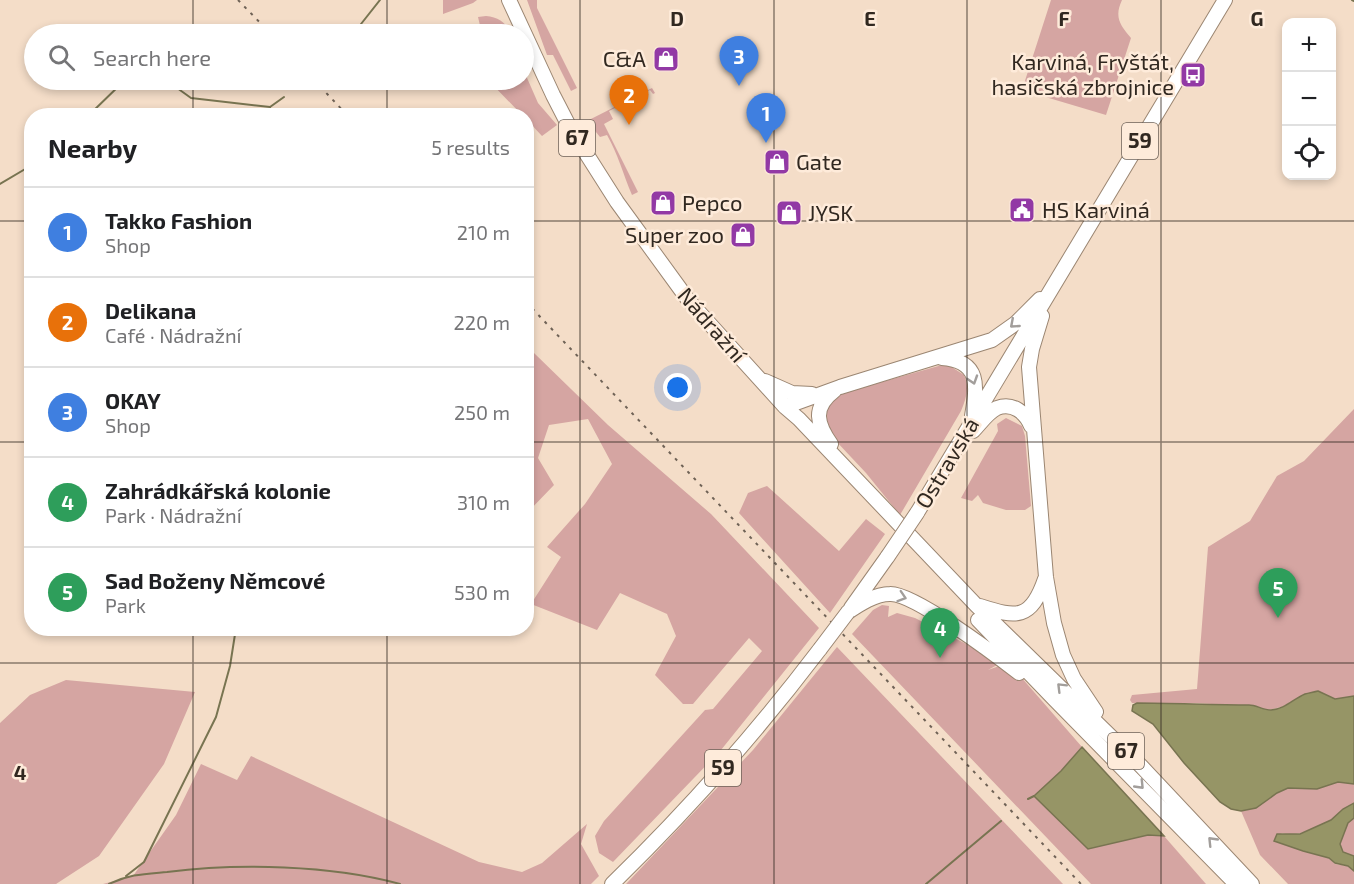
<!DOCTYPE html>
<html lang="en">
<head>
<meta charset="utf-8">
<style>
	:root { --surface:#fff; --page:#f2f2f2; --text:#202124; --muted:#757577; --line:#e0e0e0; --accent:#9239a5 }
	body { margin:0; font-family:"Exo 2",sans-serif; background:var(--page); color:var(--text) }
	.controls { position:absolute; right:18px; top:18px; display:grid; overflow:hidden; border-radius:12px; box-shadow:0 3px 9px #0003 }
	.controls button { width:54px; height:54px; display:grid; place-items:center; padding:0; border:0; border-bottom:2px solid var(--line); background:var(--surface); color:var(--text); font:30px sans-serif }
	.you { position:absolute; left:678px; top:388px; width:21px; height:21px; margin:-15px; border:4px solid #fff; border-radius:50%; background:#1a73e8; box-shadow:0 0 0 9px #1a73e833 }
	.badge { display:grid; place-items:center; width:39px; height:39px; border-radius:50%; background:var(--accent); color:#fff; font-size:20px; font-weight:700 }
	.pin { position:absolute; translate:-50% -50px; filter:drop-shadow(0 2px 3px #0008) }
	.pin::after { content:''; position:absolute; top:32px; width:21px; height:18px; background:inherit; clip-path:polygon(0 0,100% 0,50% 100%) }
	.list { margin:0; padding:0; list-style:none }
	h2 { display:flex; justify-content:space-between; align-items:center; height:78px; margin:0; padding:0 24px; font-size:26px }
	h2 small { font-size:20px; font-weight:400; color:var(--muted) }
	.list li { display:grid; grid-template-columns:39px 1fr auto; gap:18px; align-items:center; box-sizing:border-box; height:90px; padding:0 24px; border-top:2px solid var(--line) }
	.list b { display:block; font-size:22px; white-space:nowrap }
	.list p { margin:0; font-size:20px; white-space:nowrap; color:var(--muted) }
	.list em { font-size:20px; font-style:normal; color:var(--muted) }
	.icon { flex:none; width:33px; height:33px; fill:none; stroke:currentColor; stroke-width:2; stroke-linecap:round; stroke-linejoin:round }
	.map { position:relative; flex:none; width:1354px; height:884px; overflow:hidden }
	.search { position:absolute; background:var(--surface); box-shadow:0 3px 9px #0003; left:24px; top:24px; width:510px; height:66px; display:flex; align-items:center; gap:15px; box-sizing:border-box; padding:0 21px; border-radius:33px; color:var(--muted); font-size:22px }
	.panel { position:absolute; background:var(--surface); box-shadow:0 3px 9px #0003; left:24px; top:108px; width:510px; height:528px; border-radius:24px }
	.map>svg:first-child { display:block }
	.green { fill:#d5a5a2 }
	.water { fill:#969566; stroke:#787451; stroke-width:1.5 }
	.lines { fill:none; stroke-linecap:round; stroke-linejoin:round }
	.stream { stroke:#787451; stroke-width:2 }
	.primary-casing { stroke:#9b8672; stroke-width:16 }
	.primary { stroke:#fff; stroke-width:14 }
	.rail { stroke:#6f6256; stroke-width:2; stroke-dasharray:3 6; stroke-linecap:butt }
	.primary-bridge-casing { stroke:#9b8672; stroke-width:16; stroke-linecap:butt }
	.primary-bridge { stroke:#fff; stroke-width:14 }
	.oneway { stroke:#a29e9b }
	.grid { fill:none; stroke:#312820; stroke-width:1.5; stroke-opacity:0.55 }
	.labels { text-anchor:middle; stroke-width:5; stroke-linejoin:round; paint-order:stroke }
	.shield { fill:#feebda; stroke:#6e6258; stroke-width:1.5 }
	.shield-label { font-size:21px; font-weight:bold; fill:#312820 }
	.poi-label { font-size:22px; fill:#312820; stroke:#feebda; text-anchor:start }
	.street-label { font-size:22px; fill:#312820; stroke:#feebda }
	.grid-label { font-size:20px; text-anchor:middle; font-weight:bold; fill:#312820; stroke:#feebda; stroke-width:5; stroke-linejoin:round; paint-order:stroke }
</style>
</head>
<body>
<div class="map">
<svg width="1354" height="884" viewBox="0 0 1354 884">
	<rect width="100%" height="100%" fill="#f4ddc8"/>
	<path class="green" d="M443,0H477L473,3L443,14Z
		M527,0H537V8L577,88L571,91L553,55H547Z
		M1051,0H1122C1114,17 1120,25 1131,38L1106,115L1022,90Z
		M486,16C498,17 507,23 511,34H482L478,17Z
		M524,71L538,103L557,125L542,136L527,120L526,116L522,115L488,80H524Z
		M652,88L655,93L653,94L650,90L609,111L613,119L604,124L638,192L632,195C623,174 618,154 607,135L600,137L587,121Z
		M534,353L608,425L711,514L819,628L721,750L613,862L599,853L595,836L604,821L705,710L713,709L762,651L749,638L693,704H683L655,675L676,636L667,614L620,593L597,630L531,604L561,557L547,547L585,504L612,464L588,419L549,425L538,458L554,485L527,513V372Z
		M942,365L950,366L964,375C970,388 966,399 961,411L900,515L866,473L835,440L827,428L825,410L836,396L843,393Z
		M1354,409V696L1334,699L1318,691L1303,695L1282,707L1268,710L1250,705L1242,706L1196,703H1132L1130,700L1132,695L1197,689L1208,547L1250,521L1277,476L1304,461Z
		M1006,418L1022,426L1025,436L1031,506L1025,510H1006L983,503L978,495L972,501L961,498L998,431L997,424Z
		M767,486L839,551L866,519L885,534L830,613L739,513L748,493Z
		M882,605L889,606L888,617L897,613L915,618L980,651L999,664L988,670L1002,665L1021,677L1082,747L1061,771L1035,795L1088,849L1148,835L1164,836L1206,884H1091L852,634L873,610Z
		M837,647L1063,884H626L753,750Z
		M66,680L195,692L164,764L99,856L56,884H0V723L30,695Z
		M251,756L479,862L522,872L542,863L587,824L581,844L599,876L591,884H103L133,876L176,815L201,764L237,780Z
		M1337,782L1354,784V803C1346,807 1342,812 1335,818C1323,829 1296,837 1281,833L1297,849L1329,858L1335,864L1348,866L1354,871V884H1288L1260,855L1241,811C1262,810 1268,793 1286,789C1306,785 1315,792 1337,782Z
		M1354,818V856L1343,852L1340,844L1348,823Z"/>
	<path class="water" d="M1318,691L1335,699L1354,696V784L1338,782L1317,789L1288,788L1277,793L1256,808L1241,811L1231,809L1220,802L1184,763L1153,724L1132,711L1133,705L1137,703C1174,703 1212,705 1249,705C1256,705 1263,710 1271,710C1285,709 1293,699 1305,694C1309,693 1314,692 1318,691Z
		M1082,747L1164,836L1148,835L1088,849L1034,796L1061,771Z
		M1354,803V818L1348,823L1340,844L1343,852L1354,856V871L1348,866L1335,863L1329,858L1303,851L1274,841L1277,834H1300L1331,820L1343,809Z"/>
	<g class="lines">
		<path class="stream" d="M1352,0L1354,1
			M361,24L380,0
			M166,80L191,98L270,107L284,97
			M88,116L125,80
			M270,116V107
			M0,184L32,165
			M1028,799L1034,796
			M126,876L144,862L216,717L230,666L236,628
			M109,884C130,874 144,874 167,872C238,863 331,865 400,884
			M926,884L1001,821"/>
		<g class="primary-casing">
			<path id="primary" d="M509,0L553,95L570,128L617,202L689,301L785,407L799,419L976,605L1141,766L1252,884
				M1042,316L1032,349L1029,367L1046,577L1054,623L1063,655L1074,679L1096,712
				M942,358C981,361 977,386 972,416
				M765,381L792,393L812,394
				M785,407L840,387L992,340L1016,323L1040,299
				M973,431C980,424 988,412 997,408C1013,402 1026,413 1031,426
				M831,444C817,424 812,408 834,391
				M917,513L1225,0
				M980,606C1017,618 1031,620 1045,579
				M851,608L888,556
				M848,612C860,604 875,594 890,594C914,593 997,656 1019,673
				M978,620L1054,699L1236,884
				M612,884C687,811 757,732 820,649"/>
		</g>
		<use href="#primary" class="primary"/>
		<path class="rail" d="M238,0L271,34
			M314,80L348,116
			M526,302L1081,884"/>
		<g class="primary-bridge-casing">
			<path id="primary-bridge" d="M888,556L917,513
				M820,649L848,612"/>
		</g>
		<use href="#primary-bridge" class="primary-bridge"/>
	</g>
	<defs><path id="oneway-chevron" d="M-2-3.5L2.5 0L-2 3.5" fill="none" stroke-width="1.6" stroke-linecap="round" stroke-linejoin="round" transform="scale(1.5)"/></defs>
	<g class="oneway">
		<use href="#oneway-chevron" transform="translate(1014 324) rotate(139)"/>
		<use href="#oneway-chevron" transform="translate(973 380) rotate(72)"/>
		<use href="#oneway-chevron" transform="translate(902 597) rotate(18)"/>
		<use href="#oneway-chevron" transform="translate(1061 687) rotate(-135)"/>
		<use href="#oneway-chevron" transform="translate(1140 785) rotate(46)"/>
		<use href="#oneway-chevron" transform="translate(1212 841) rotate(-134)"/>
	</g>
	<path class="grid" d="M193,0V34M387,0V34M580,0V884M774,0V884M967,0V884M1161,0V884M193,80V116M387,80V116M0,221H32M526,221H1354M0,442H32M526,442H1354M193,628V884M387,628V884M0,663H1354"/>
	<defs>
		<g id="shop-square" transform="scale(1.35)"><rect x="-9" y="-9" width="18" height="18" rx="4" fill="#9239a5" stroke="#feebda"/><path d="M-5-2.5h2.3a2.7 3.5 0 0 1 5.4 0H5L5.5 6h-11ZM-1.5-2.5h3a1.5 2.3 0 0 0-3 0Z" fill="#fff"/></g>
		<g id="bus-square" transform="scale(1.35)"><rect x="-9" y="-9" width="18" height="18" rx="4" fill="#9239a5" stroke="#feebda"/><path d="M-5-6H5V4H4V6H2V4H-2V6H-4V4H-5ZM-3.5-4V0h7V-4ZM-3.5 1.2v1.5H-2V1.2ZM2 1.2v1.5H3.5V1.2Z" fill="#fff"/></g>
		<g id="civic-square" transform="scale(1.35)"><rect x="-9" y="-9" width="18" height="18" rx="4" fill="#9239a5" stroke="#feebda"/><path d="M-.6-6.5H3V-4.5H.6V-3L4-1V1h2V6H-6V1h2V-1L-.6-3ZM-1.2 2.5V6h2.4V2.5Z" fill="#fff"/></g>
	</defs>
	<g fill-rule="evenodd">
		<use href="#shop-square" x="666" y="59"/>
		<use href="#bus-square" x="1193" y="75"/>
		<use href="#shop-square" x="777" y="162"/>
		<use href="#shop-square" x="663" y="203"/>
		<use href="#civic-square" x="1022" y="210"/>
		<use href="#shop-square" x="789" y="213"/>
		<use href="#shop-square" x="743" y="235"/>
	</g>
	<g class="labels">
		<g class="shield">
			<rect x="559" y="120" width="36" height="36" rx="4.5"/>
			<rect x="1122" y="123" width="36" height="36" rx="4.5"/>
			<rect x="1108" y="733" width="36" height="36" rx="4.5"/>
			<rect x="705" y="750" width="36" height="36" rx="4.5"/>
		</g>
		<g class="shield-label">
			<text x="577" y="145">67</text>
			<text x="1140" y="148">59</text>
			<text x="1126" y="758">67</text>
			<text x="723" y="775">59</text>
		</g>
		<g class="poi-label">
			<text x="646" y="67" text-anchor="end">C&amp;A</text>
			<text x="1174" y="70" text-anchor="end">Karviná, Fryštát,<tspan x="1174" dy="25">hasičská zbrojnice</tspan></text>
			<text x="796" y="170">Gate</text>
			<text x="682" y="211">Pepco</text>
			<text x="1042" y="218">HS Karviná</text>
			<text x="808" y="221">JYSK</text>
			<text x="724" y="243" text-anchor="end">Super zoo</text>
		</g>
		<g class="street-label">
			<text transform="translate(712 325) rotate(49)" y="8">Nádražní</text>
			<text transform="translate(947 463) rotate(-59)" y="8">Ostravská</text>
		</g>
	</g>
	<g class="grid-label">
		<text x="677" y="26">D</text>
		<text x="870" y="26">E</text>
		<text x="1064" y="26">F</text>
		<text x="1257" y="26">G</text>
		<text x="20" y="780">4</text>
	</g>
</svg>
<div class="controls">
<button>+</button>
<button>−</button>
<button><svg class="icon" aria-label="locate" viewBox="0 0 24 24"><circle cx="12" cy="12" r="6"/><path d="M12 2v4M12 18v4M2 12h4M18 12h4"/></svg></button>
</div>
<div class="you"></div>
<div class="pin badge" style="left:766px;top:143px;background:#3f7fe0">1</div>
<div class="pin badge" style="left:629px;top:125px;background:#e8710a">2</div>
<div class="pin badge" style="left:739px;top:86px;background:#3f7fe0">3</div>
<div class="pin badge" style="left:940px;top:658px;background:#2e9e5b">4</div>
<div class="pin badge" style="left:1278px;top:618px;background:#2e9e5b">5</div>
<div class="search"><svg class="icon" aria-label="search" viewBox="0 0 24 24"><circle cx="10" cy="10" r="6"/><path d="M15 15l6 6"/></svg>Search here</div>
<section class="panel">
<h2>Nearby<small>5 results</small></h2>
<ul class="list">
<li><span class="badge" style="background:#3f7fe0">1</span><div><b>Takko Fashion</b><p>Shop</p></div><em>210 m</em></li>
<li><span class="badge" style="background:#e8710a">2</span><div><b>Delikana</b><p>Café · Nádražní</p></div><em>220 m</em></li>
<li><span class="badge" style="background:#3f7fe0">3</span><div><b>OKAY</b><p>Shop</p></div><em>250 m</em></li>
<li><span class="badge" style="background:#2e9e5b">4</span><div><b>Zahrádkářská kolonie</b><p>Park · Nádražní</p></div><em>310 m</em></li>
<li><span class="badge" style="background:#2e9e5b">5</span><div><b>Sad Boženy Němcové</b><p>Park</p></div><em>530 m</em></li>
</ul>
</section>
</div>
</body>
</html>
